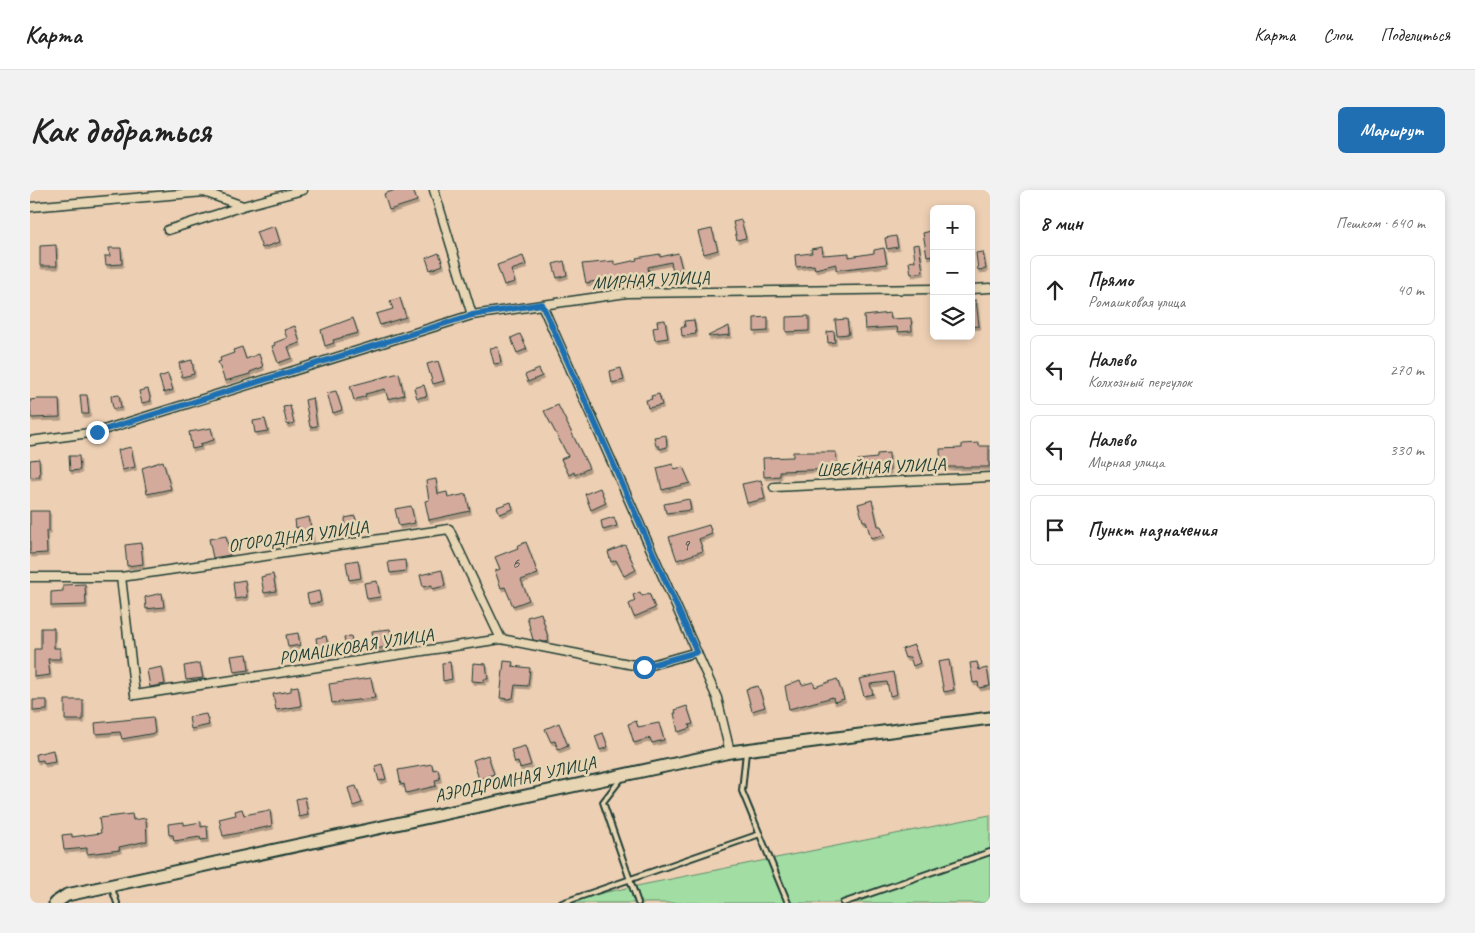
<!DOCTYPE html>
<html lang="ru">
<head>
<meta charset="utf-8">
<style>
	:root { --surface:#fff; --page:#f2f2f2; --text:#222; --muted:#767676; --line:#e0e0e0; --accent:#1f6fb2 }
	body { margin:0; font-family:Caveat,sans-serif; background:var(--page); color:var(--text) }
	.controls { position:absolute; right:15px; top:15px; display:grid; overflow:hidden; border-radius:8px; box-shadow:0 2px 8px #0003 }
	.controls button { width:45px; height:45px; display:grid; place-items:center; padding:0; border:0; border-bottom:1px solid var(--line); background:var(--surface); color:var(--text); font:25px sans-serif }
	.stop { position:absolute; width:15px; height:15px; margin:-11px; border:4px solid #1f6fb2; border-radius:50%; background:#fff }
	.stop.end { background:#1f6fb2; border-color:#fff; box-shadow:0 1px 5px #0008 }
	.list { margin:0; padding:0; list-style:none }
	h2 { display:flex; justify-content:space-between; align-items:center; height:65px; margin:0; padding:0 20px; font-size:21px }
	h2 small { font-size:16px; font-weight:400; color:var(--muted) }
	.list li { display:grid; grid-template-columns:32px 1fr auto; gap:15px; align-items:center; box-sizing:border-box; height:70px; margin:0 10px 10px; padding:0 10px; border:1px solid var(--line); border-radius:8px }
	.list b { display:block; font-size:19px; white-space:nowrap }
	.list p { margin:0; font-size:16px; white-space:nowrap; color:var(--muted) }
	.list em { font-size:16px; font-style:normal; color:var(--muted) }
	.icon { flex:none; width:28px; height:28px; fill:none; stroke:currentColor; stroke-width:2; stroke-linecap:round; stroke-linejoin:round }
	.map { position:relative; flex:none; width:960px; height:713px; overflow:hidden; border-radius:8px }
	header { display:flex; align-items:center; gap:30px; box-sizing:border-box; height:70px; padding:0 25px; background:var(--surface); border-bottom:1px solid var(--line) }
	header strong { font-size:24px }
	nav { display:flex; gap:28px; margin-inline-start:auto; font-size:18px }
	.intro { display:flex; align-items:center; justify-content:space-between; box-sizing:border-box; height:120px; padding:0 30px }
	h1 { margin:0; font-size:35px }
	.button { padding:12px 22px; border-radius:8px; background:var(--accent); color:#fff; font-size:18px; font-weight:700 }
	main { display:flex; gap:30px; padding:0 30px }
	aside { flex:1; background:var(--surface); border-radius:8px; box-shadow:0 2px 8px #0003 }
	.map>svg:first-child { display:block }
	.green { fill:#a2dda4; stroke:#608d6c }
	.building { fill:#d4aa9c; stroke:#1f3d34; filter:url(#shadow) }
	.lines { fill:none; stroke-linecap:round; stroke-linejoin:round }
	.lane-casing { stroke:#1f3d34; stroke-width:8 }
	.street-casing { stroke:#1f3d34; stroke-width:11 }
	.secondary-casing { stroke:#1f3d34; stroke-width:15 }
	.lane { stroke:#e7d5b3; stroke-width:4 }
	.street { stroke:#e7d5b3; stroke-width:8 }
	.secondary { stroke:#e7d5b3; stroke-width:11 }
	.route { stroke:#1f6fb2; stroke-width:6 }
	.labels { text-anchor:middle; stroke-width:5; stroke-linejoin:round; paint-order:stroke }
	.number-label { font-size:15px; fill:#4c584e }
	.street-label { font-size:18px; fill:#1f3d34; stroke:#e7d5b3 }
</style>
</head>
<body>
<header>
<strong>Карта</strong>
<nav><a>Карта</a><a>Слои</a><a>Поделиться</a></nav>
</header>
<div class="intro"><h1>Как добраться</h1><a class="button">Маршрут</a></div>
<main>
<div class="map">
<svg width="960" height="713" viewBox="0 0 960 713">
	<defs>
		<filter id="shadow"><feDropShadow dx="1.5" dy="3" stdDeviation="0" flood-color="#0004"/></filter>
	</defs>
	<rect width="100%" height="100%" fill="#edcfb3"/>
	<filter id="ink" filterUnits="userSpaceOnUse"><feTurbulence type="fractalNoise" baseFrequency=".02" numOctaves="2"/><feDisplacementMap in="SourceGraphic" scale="10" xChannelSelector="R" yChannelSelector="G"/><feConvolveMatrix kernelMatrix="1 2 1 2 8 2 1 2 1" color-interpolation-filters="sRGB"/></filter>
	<g filter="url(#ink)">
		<path class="green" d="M960,625V713H522Z"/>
		<path class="building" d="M365,0H383L387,11L359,20L354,4Z
			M711,30L716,48L707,50L703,32Z
			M245,36L250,52L232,58L226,42Z
			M682,39L688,60L674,64L668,42Z
			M901,41L904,65L897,66L893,43Z
			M866,46L868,57L857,59L855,48Z
			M889,54L893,82L881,84L879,72L885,71L883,55Z
			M26,55L27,76H10V56Z
			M792,57L793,65L819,63V67L844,63V60L854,58L857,74L806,80V74L785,79L784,75L766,77L765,65L782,63L781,59Z
			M79,58H91L92,74L76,75L75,66H80Z
			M953,62L956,79L948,80L946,63Z
			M409,63L413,75L400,80L396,68Z
			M648,63L652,79L643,81L641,72L618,77L619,86L572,92L571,90L556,93L552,74L584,71V75L607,70L606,68L630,64V67Z
			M493,66L496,75L481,80L485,92L474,95L467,75Z
			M534,71L537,85L527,88L523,74Z
			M370,108L376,127L350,135L346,124L363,119L360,111Z
			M946,110L949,136L941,137V111Z
			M860,123L861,129L881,128L882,141L868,142L867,137L835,139L834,126Z
			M779,126V141L756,142V127Z
			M738,127V141L724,142V128Z
			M323,128L328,143L303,150L304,153L295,156L291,140Z
			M817,129L819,144L807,145L805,130Z
			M635,130L638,148L625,150L623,138L628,137L627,131Z
			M664,130L666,144L652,146L651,137H655L654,131Z
			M265,136L270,153L258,157L262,168L248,173L242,156L245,155L244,153L257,148L254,140Z
			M699,136L700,145L679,147L678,146Z
			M804,141L805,152L798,153L797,142Z
			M490,144L497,159L487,163L481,148Z
			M212,157L216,169L229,164L233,177L220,182V184L195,191L188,172L191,171L190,168L204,163L203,160Z
			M468,157L471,173L464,174L460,158Z
			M162,170L164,184L152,187L149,173Z
			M408,171L414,191L403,194L397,174Z
			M591,178L594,190L582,193L580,181Z
			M509,179L512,186L498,192L495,185Z
			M369,183L374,205L358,209L355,199L335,204L336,206L324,210L320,196Z
			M138,184L143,200L134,203L129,187Z
			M394,195L397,206L387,208L384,198Z
			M118,199L121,211L112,213L109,201Z
			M306,201L312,220L303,223L297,203Z
			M629,204L632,215L618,218L616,210L622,209L621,206Z
			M50,205H57L59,224H52Z
			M89,205L91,218L83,219L81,206Z
			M283,208L287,236L280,237L275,210Z
			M8,209H29L30,227L1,228L0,210Z
			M528,215L559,278L545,285L544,282L539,285L531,269L538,266L514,221Z
			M260,216L264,233L257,235L253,217Z
			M235,229L238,241L225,243L223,231Z
			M181,238L184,250L170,254L171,257L162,259L159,242Z
			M636,245L637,257L630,259L629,256H626L624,247Z
			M949,253V256H959V277H911L910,259L932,258V254Z
			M101,257L105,277L92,280L88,260Z
			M763,262H806L807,279L750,281V286L734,287L733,268L763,267Z
			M859,263L860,281L830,284L828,270L847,268V264Z
			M39,266H49L50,280L40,281Z
			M9,269L10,286L0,287V270Z
			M133,271L141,299L117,304L112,278Z
			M643,274L644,279L653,277L660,293L632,300L627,278Z
			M406,289L408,304L417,302L418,308L436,304L440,321L399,330L395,311L399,310L396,291Z
			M731,290L735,309L717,313L712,294Z
			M570,298L576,313L561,320L555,304Z
			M659,309L661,320L636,323L634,314Z
			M842,310L848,336H851L854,345L841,348L836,331H833L828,314Z
			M481,312L483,319L470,324L467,317Z
			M381,316L385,333L369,336L365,319Z
			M0,321H19V341H16L17,363L0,364Z
			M325,326L329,345L316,348L315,328Z
			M279,327L283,350L272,352L269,337L266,338L265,330Z
			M584,327L587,336L573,340L571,331Z
			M679,335L682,344L669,349L673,361L647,370L639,347Z
			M196,346L200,365L183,368L179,349Z
			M496,352L508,384L491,390L499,410L483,416L475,397L471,398L465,381L470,379L465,367L488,358L487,356Z
			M111,353L113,374L97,376L95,355Z
			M595,355L606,380L594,386L586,370L581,372L578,362Z
			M328,370L331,388L319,390L316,372Z
			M375,370L376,381L360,383L358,372Z
			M412,380L415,396L402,399V395L393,397L390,385Z
			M243,384L246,401L234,403L231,387Z
			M215,390L217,407L205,409L203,392Z
			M347,391L350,407L337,409L334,393Z
			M55,394L56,415L21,416V402L33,401V395Z
			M289,401L291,412L279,414L277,404Z
			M610,402L612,406L619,403L625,418L604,427L599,414L605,411L603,405Z
			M132,403L134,417L116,419L115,407Z
			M511,423L519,451L515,452L503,450L497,427Z
			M11,438H24V458H30V469H18L20,485L4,487V459H11Z
			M360,439L363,456L345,459L342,441Z
			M268,443L270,455L258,457L256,445Z
			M296,446L300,466L289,468L286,448Z
			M321,446L324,462L317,463L314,447Z
			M884,455L890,473L883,476L880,467L875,468L872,459Z
			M217,464L219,480L204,482L201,466Z
			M919,470L924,500L914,502L908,472Z
			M474,471L483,472L482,476L500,478L498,496L485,495L483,508L478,509L470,508Z
			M420,472L422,489L413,491L412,473Z
			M947,472L949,480L957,478L960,496L949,498L948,492L943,493L940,473Z
			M170,473L173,488L156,490L154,476Z
			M443,473L456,474L458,489H454V492L442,491Z
			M132,477L135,494L120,497L117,480Z
			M863,482L867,504L860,506L857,492L840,494L843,504L834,506L829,489Z
			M341,488L345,508L302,513L299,494Z
			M807,489L814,509L804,512L803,507L759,519L755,496L770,490L772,495L783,492L785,497Z
			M268,496L271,516L246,520L243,504L261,501V497Z
			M728,496L735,517L722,521L716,499Z
			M3,510H17V520L3,521Z
			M35,510H53V530H35Z
			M657,516L663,534L659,535L660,538L648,542L644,523H646L645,520Z
			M176,524L179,535L161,539L159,527Z
			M123,527L125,543L92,549L90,542L66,544L65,533Z
			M606,531L608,537L629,533L634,550L622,553L620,548L604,553L598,534Z
			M529,533L538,556L528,560L525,551L521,552L515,539Z
			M573,543L578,557L570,560L565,546Z
			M495,556L501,575L490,578L488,572L485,573L481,560Z
			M23,560L25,572L14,574L13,570L7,571L6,564Z
			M458,565L464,584L449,589L443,570Z
			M352,574L356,589L349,591L345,576Z
			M402,574L403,580L408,579L410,589L405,590L406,596L376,603L374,594L371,595L368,580Z
			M326,596L332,613L323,616L318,598Z
			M275,607L278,625L269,627L266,609Z
			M212,619L214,625L240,620L242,636L193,646L189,629L206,625L205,621Z
			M102,624L103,630L116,628L117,651L89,657L90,660L57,664V658L34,660L32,645L42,644V647L71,643L69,628Z
			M154,632V635L171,632V637L177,636L178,649L171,650L170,647L144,651L143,645H139L138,634Z"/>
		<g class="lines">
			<g class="lane-casing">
				<path id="lane" d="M716,562L712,601L758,713
					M590,590L573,612L608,713
					M81,696L87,713
					M532,713L730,644
					M813,713L960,662"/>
			</g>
			<g class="street-casing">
				<path id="street" d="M404,0L442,125
					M0,17L174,2L213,16
					M138,40L213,16L273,0
					M941,99L960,98
					M512,115L687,508L700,562
					M0,251L67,242L442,125L597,103L904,99
					M744,297L960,287
					M0,387H91L419,339L471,449
					M91,387L105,505L471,449L614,477L667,462"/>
			</g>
			<g class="secondary-casing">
				<path id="secondary" d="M25,713L37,705L700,562L960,528"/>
			</g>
			<use href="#lane" class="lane"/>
			<use href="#street" class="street"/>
			<use href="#secondary" class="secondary"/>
		</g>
	</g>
	<g class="lines" filter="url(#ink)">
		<path class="route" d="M67,242L442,125L512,114L667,462L614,477"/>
	</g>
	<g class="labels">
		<g class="number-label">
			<text x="656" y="360">9</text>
			<text x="486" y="378">6</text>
		</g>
		<g class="street-label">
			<text transform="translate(621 90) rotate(-3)" y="6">МИРНАЯ УЛИЦА</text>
			<text transform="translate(851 277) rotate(-3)" y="6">ШВЕЙНАЯ УЛИЦА</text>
			<text transform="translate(268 346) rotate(-8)" y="6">ОГОРОДНАЯ УЛИЦА</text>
			<text transform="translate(326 456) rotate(-9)" y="6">РОМАШКОВАЯ УЛИЦА</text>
			<text transform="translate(485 589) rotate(-12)" y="6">АЭРОДРОМНАЯ УЛИЦА</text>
		</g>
	</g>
</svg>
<div class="controls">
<button>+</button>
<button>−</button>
<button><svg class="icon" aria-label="layers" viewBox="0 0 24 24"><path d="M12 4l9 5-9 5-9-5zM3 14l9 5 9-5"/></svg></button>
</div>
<div class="stop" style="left:614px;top:477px"></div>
<div class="stop end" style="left:67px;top:242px"></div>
</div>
<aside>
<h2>8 мин<small>Пешком · 640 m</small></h2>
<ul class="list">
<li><svg class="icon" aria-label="ahead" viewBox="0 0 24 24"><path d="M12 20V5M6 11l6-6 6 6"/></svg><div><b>Прямо</b><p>Ромашковая улица</p></div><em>40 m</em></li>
<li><svg class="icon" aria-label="left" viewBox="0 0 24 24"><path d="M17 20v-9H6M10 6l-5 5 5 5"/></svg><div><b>Налево</b><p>Колхозный переулок</p></div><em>270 m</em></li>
<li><svg class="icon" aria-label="left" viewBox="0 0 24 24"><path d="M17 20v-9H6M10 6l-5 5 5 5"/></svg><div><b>Налево</b><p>Мирная улица</p></div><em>330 m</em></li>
<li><svg class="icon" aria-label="arrive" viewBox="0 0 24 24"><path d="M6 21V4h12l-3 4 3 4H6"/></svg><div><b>Пункт назначения</b></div></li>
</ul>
</aside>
</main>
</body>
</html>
